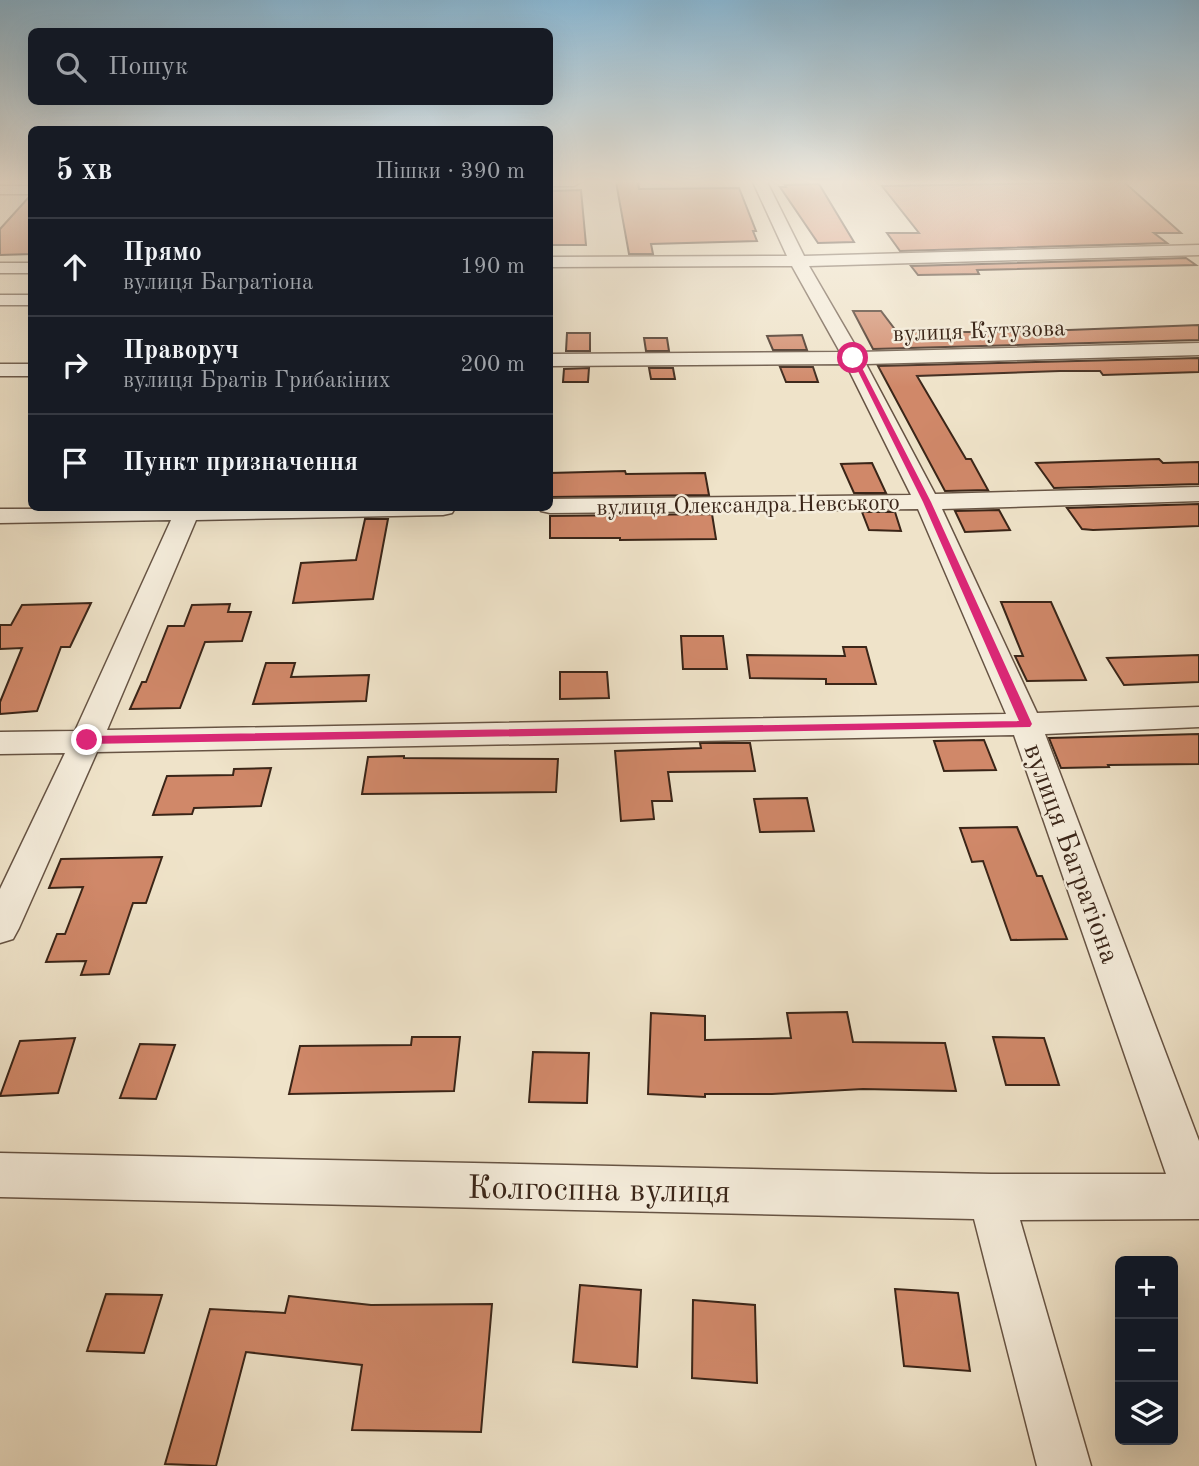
<!DOCTYPE html>
<html lang="uk">
<head>
<meta charset="utf-8">
<style>
	:root { --surface:#171b24; --page:#20242c; --text:#f1f3f6; --muted:#9ea1a6; --line:#363941 }
	body { margin:0; font-family:"Old Standard TT",serif; background:var(--page); color:var(--text) }
	.controls { position:absolute; right:21px; bottom:21px; display:grid; overflow:hidden; border-radius:10px; box-shadow:0 7px 28px #0002 }
	.controls button { width:63px; height:63px; display:grid; place-items:center; padding:0; border:0; border-bottom:2px solid var(--line); background:var(--surface); color:var(--text); font:35px sans-serif }
	.stop { position:absolute; width:21px; height:21px; margin:-16px; border:5px solid #db2777; border-radius:50%; background:#fff }
	.stop.end { background:#db2777; border-color:#fff; box-shadow:0 2px 7px #0008 }
	.list { margin:0; padding:0; list-style:none }
	h2 { display:flex; justify-content:space-between; align-items:center; height:91px; margin:0; padding:0 28px; font-size:30px }
	h2 small { font-size:23px; font-weight:400; color:var(--muted) }
	.list li { display:grid; grid-template-columns:46px 1fr auto; gap:21px; align-items:center; box-sizing:border-box; height:98px; padding:0 28px; border-top:2px solid var(--line) }
	.list b { display:block; font-size:26px; white-space:nowrap }
	.list p { margin:0; font-size:23px; white-space:nowrap; color:var(--muted) }
	.list em { font-size:23px; font-style:normal; color:var(--muted) }
	.icon { flex:none; width:38px; height:38px; fill:none; stroke:currentColor; stroke-width:2; stroke-linecap:round; stroke-linejoin:round }
	.map { position:relative; flex:none; width:1199px; height:1466px; overflow:hidden }
	.search { position:absolute; background:var(--surface); box-shadow:0 7px 28px #0002; left:28px; top:28px; width:525px; height:77px; display:flex; align-items:center; gap:18px; box-sizing:border-box; padding:0 24px; border-radius:10px; color:var(--muted); font-size:26px }
	.panel { position:absolute; background:var(--surface); box-shadow:0 7px 28px #0002; left:28px; top:126px; width:525px; height:385px; border-radius:10px }
	.map>svg:first-child { display:block }
	.building { fill:#d08869; stroke:#3a2518; stroke-width:2 }
	.lines { fill:none; stroke-linecap:round; stroke-linejoin:round }
	.minor-casing { stroke:#675444; stroke-width:3 }
	.minor { fill:#f5eddc; fill-rule:evenodd }
	.route { fill:#db2777 }
	.labels { text-anchor:middle; stroke-width:5; stroke-linejoin:round; paint-order:stroke }
	.far-street-label { font-size:23px; fill:#3a2518; stroke:#f5eddc }
	.street-label { font-size:28px; fill:#3a2518; stroke:#f5eddc }
	.near-street-label { font-size:33px; fill:#3a2518; stroke:#f5eddc }
</style>
</head>
<body>
<div class="map">
<svg width="1199" height="1466" viewBox="0 0 1199 1466">
	<rect width="100%" height="100%" fill="#efe3c9"/>
	<filter id="stains"><feTurbulence type="fractalNoise" baseFrequency=".00286" numOctaves="4"/><feColorMatrix values="0 0 0 0 .2 0 0 0 0 .09 0 0 0 0 .02 0 0 0 .5 -.17"/></filter>
	<radialGradient id="worn" r=".72"><stop offset=".6" stop-color="#630" stop-opacity="0"/><stop offset="1" stop-color="#630" stop-opacity=".3"/></radialGradient>
	<path class="building" d="M616,182H638L639,189L739,188L756,231H753L757,241L651,244L653,254H629Z
		M1124,182L1181,233H1154L1167,243L900,251L887,233H919L882,186Z
		M819,184L854,242L818,243L780,187H786L785,185Z
		M581,190L586,245H550V191Z
		M29,197H32V254L0,255V229Z
		M1186,258L1196,265L977,270L979,274L918,275L911,266Z
		M853,311H881L897,332H1013L1199,325V340L873,349Z
		M567,333H590V351H566Z
		M802,335L807,350H773L767,336Z
		M644,338H667L669,351H646Z
		M1199,358V372L1103,375L1100,371H1060L917,376L966,459H971L988,490L945,491L878,366Z
		M780,367H813L818,382H786Z
		M589,368L588,382H563L564,369Z
		M649,368H673L675,379H651Z
		M1159,459L1163,463L1199,462V484L1054,488L1036,463Z
		M872,463L886,493H854L841,464Z
		M625,471L626,474L705,473L709,495L550,497V473Z
		M1199,504V526L1093,530L1082,529L1067,508Z
		M999,510L1010,530L965,532L955,511Z
		M862,512H895L901,531L869,530Z
		M712,514L716,539L620,540V538H550V516Z
		M365,519H388L373,599L293,603L301,563L356,560Z
		M1001,602H1051L1086,680L1027,681L1015,656H1023Z
		M91,603L70,647H61L37,711L0,714V702L22,648L0,649V625H11L22,605Z
		M230,604L228,612H251L242,641L205,642L180,708L130,709L142,682H146L168,626H184L192,605Z
		M681,636H723L727,669H683Z
		M843,647H866L876,684H826V679L750,678L747,655L845,656Z
		M1199,655V682L1124,685L1107,658Z
		M266,663H295L291,677L369,675L366,701L253,704Z
		M560,672H607L609,698L560,699Z
		M1199,734V764L1108,765L1109,767L1061,768L1049,738Z
		M984,740L996,770L944,771L934,741Z
		M700,743H750L755,771L668,772L672,801H652L654,819L621,821L615,751L701,748Z
		M404,756V758L558,759L556,792L362,794L368,757Z
		M271,768L261,806L194,808L192,814L153,815L167,776L233,775L234,769Z
		M807,798L814,831L760,832L754,799Z
		M1017,827L1037,876H1042L1067,939L1011,940L983,861L972,862L960,828Z
		M162,857L146,903H133L109,974L81,975L86,961L46,962L57,934H65L83,887L49,888L61,859Z
		M847,1012L853,1042L945,1043L956,1091L863,1089L772,1094H705V1097L648,1094L651,1013L705,1016V1040L791,1038L787,1013Z
		M412,1037H460L454,1091L289,1094L300,1046L411,1045Z
		M993,1037L1044,1038L1059,1085H1006Z
		M75,1038L58,1093L0,1096L20,1041Z
		M140,1044L175,1045L156,1099L120,1098Z
		M533,1052L589,1053L587,1103L529,1102Z
		M580,1285L641,1290L637,1367L573,1362Z
		M895,1289L958,1293L970,1371L904,1366Z
		M106,1294L162,1295L144,1353L87,1351Z
		M289,1296L371,1305L492,1304L481,1432L352,1430L362,1365L246,1352L216,1466L165,1464L210,1309L285,1313Z
		M693,1300L755,1305L757,1383L692,1378Z"/>
	<g class="lines">
		<g class="minor-casing">
			<path id="minor" d="M550,182H581L574,186H550Z
				M753,182H767L804,256L1199,245V255L809,266L859,352L1199,343V355L866,364L935,494L1199,487V501L942,509L1037,713L1199,707V727L1045,734L1199,1141V1219L1020,1220L1091,1466H1037L974,1219L0,1197V1153L991,1174H1166L1014,735L97,752L19,928L13,939L0,943V889L65,753L0,754V732L75,731L171,520L0,523V509L455,508L452,513L443,515L196,520L107,730L1006,714L918,509L550,513L541,511L539,508H550V499L911,495L846,364L550,366V354L840,352L792,266L550,267V257L787,256Z
				M0,186H32V194H0Z
				M0,263H32V273H0Z
				M0,295H32V305H0Z
				M0,364H32V376H0Z"/>
		</g>
		<use href="#minor" class="minor"/>
	</g>
	<linearGradient id="sky" x2="0" y2="1"><stop stop-color="#89b8d5"/><stop offset="0.47" stop-color="#f8f2e7"/><stop offset="1" stop-color="#f8f2e7" stop-opacity="0"/></linearGradient>
	<rect width="1199" height="387" fill="url(#sky)"/>
	<path class="route" d="M851,357L857,358L931,502L1032,724L1030,727L87,744L81,740L87,736L1019,721L923,502Z"/>
	<g class="labels">
		<g class="far-street-label">
			<text transform="translate(979 330) rotate(-2)" y="8">вулиця Кутузова</text>
			<text transform="translate(748 504) rotate(-1)" y="8">вулиця Олександра Невського</text>
		</g>
		<g class="street-label">
			<text transform="translate(1073 853) rotate(70)" y="10">вулиця Багратіона</text>
		</g>
		<g class="near-street-label">
			<text transform="translate(599 1188) rotate(1)" y="12">Колгоспна вулиця</text>
		</g>
	</g>
	<rect width="100%" height="100%" filter="url(#stains)"/>
	<rect width="100%" height="100%" fill="url(#worn)"/>
</svg>
<div class="controls">
<button>+</button>
<button>−</button>
<button><svg class="icon" aria-label="layers" viewBox="0 0 24 24"><path d="M12 4l9 5-9 5-9-5zM3 14l9 5 9-5"/></svg></button>
</div>
<div class="stop" style="left:853px;top:358px"></div>
<div class="stop end" style="left:87px;top:740px"></div>
<div class="search"><svg class="icon" aria-label="search" viewBox="0 0 24 24"><circle cx="10" cy="10" r="6"/><path d="M15 15l6 6"/></svg>Пошук</div>
<section class="panel">
<h2>5 хв<small>Пішки · 390 m</small></h2>
<ul class="list">
<li><svg class="icon" aria-label="ahead" viewBox="0 0 24 24"><path d="M12 20V5M6 11l6-6 6 6"/></svg><div><b>Прямо</b><p>вулиця Багратіона</p></div><em>190 m</em></li>
<li><svg class="icon" aria-label="right" viewBox="0 0 24 24"><path d="M7 20v-9h11M14 6l5 5-5 5"/></svg><div><b>Праворуч</b><p>вулиця Братів Грибакіних</p></div><em>200 m</em></li>
<li><svg class="icon" aria-label="arrive" viewBox="0 0 24 24"><path d="M6 21V4h12l-3 4 3 4H6"/></svg><div><b>Пункт призначення</b></div></li>
</ul>
</section>
</div>
</body>
</html>
